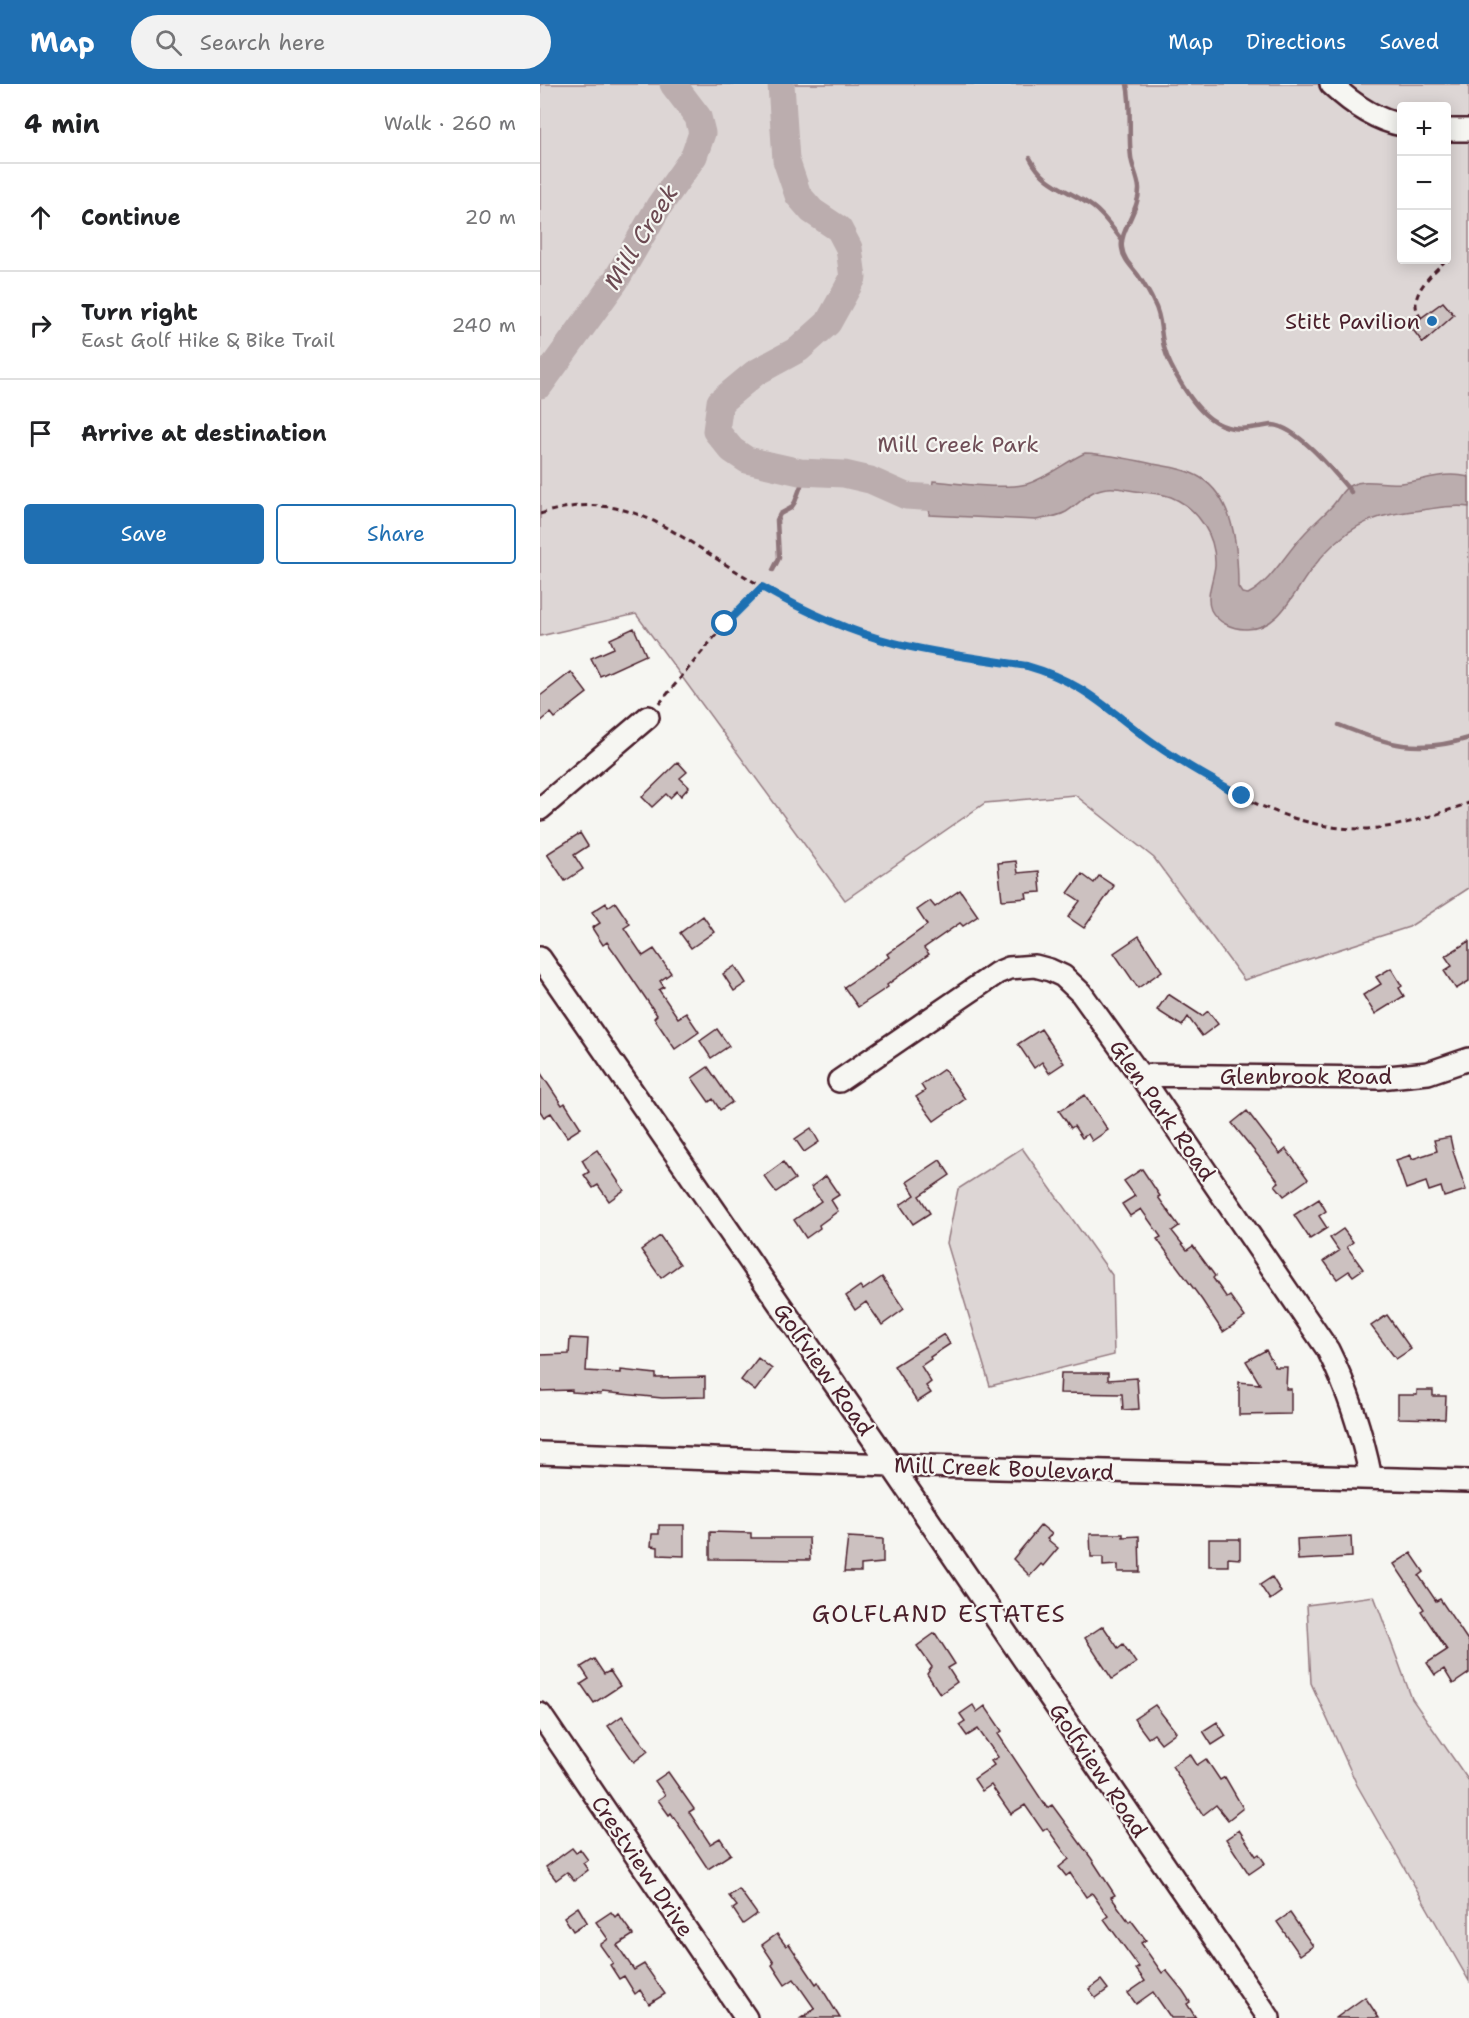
<!DOCTYPE html>
<html lang="en">
<head>
<meta charset="utf-8">
<style>
	:root { --surface:#fff; --page:#f2f2f2; --text:#202124; --muted:#757577; --line:#e0e0e0; --accent:#1f6fb2 }
	body { margin:0; font-family:"Shantell Sans",sans-serif; background:var(--page); color:var(--text) }
	.controls { position:absolute; right:18px; top:18px; display:grid; overflow:hidden; border-radius:6px; box-shadow:0 3px 15px #0003 }
	.controls button { width:54px; height:54px; display:grid; place-items:center; padding:0; border:0; border-bottom:2px solid var(--line); background:var(--surface); color:var(--text); font:30px sans-serif }
	.stop { position:absolute; width:18px; height:18px; margin:-14px; border:4px solid #1f6fb2; border-radius:50%; background:#fff }
	.stop.end { background:#1f6fb2; border-color:#fff; box-shadow:0 2px 6px #0008 }
	.list { margin:0; padding:0; list-style:none }
	h2 { display:flex; justify-content:space-between; align-items:center; height:78px; margin:0; padding:0 24px; font-size:26px }
	h2 small { font-size:20px; font-weight:400; color:var(--muted) }
	.list li { display:grid; grid-template-columns:39px 1fr auto; gap:18px; align-items:center; box-sizing:border-box; height:108px; padding:0 24px; border-top:2px solid var(--line) }
	.list b { display:block; font-size:22px; white-space:nowrap }
	.list p { margin:0; font-size:20px; white-space:nowrap; color:var(--muted) }
	.list em { font-size:20px; font-style:normal; color:var(--muted) }
	.actions { display:flex; gap:12px; padding:18px 24px }
	.actions a { flex:1; padding:14px 0; border:2px solid var(--accent); border-radius:6px; text-align:center; font-size:21px; color:var(--accent) }
	.actions .main { background:var(--accent); color:#fff }
	.icon { flex:none; width:33px; height:33px; fill:none; stroke:currentColor; stroke-width:2; stroke-linecap:round; stroke-linejoin:round }
	.map { position:relative; flex:none; width:929px; height:1934px; overflow:hidden }
	header { display:flex; align-items:center; gap:36px; box-sizing:border-box; height:84px; padding:0 30px; background:var(--accent); color:#fff }
	header strong { font-size:28px }
	nav { display:flex; gap:33px; margin-inline-start:auto; font-size:21px }
	.search { width:420px; height:54px; background:var(--page); display:flex; align-items:center; gap:15px; box-sizing:border-box; padding:0 21px; border-radius:33px; color:var(--muted); font-size:22px }
	main { display:flex }
	aside { flex:1; background:var(--surface) }
	.map>svg:first-child { display:block }
	.green { fill:#ddd6d5; stroke:#947a80; stroke-width:1.5; fill-rule:evenodd }
	.water { fill:#bbadae; stroke:#8e747a; stroke-width:1.5 }
	.lines { fill:none; stroke-linecap:round; stroke-linejoin:round }
	.stream { stroke:#8e747a; stroke-width:4.5 }
	.river { stroke:#bbadae; stroke-width:27 }
	.building { fill:#ccc1c0; stroke:#4a1f2b; stroke-width:1.5 }
	.minor-casing { stroke:#4a1f2b; stroke-width:26 }
	.path { stroke:#4a1f2b; stroke-width:3; stroke-dasharray:6 4.5; stroke-linecap:butt }
	.minor { stroke:#f6f6f2; stroke-width:21 }
	.route { stroke:#1f6fb2; stroke-width:8 }
	.poi-dot { fill:#1f6fb2; stroke:#f6f6f2; stroke-width:2 }
	.labels { text-anchor:middle; stroke-width:4.5; stroke-linejoin:round; paint-order:stroke }
	.poi-label { font-size:22px; fill:#4a1f2b; stroke:#f6f6f2; text-anchor:end }
	.park-label { font-size:22px; fill:#6f4d56; stroke:#f6f6f2 }
	.street-label { font-size:22px; fill:#4a1f2b; stroke:#f6f6f2 }
	.water-label { font-size:24px; font-style:italic; fill:#6c4a52; stroke:#f6f6f2 }
	.neighbourhood-label { font-size:24px; letter-spacing:1.5px; fill:#4a1f2b; stroke:#f6f6f2 }
</style>
</head>
<body>
<header>
<strong>Map</strong>
<div class="search"><svg class="icon" aria-label="search" viewBox="0 0 24 24"><circle cx="10" cy="10" r="6"/><path d="M15 15l6 6"/></svg>Search here</div>
<nav><a>Map</a><a>Directions</a><a>Saved</a></nav>
</header>
<main>
<aside>
<h2>4 min<small>Walk · 260 m</small></h2>
<ul class="list">
<li><svg class="icon" aria-label="ahead" viewBox="0 0 24 24"><path d="M12 20V5M6 11l6-6 6 6"/></svg><div><b>Continue</b></div><em>20 m</em></li>
<li><svg class="icon" aria-label="right" viewBox="0 0 24 24"><path d="M7 20v-9h11M14 6l5 5-5 5"/></svg><div><b>Turn right</b><p>East Golf Hike &amp; Bike Trail</p></div><em>240 m</em></li>
<li><svg class="icon" aria-label="arrive" viewBox="0 0 24 24"><path d="M6 21V4h12l-3 4 3 4H6"/></svg><div><b>Arrive at destination</b></div></li>
</ul>
<div class="actions"><a class="main">Save</a><a>Share</a></div>
</aside>
<div class="map">
<svg width="929" height="1934" viewBox="0 0 929 1934">
	<rect width="100%" height="100%" fill="#f6f6f2"/>
	<filter id="ink" filterUnits="userSpaceOnUse"><feTurbulence type="fractalNoise" baseFrequency=".0167" numOctaves="2"/><feDisplacementMap in="SourceGraphic" scale="12" xChannelSelector="R" yChannelSelector="G"/><feConvolveMatrix kernelMatrix="1 2 1 2 8 2 1 2 1" color-interpolation-filters="sRGB"/></filter>
	<g filter="url(#ink)">
		<path class="green" d="M0,0H929V804L869,843L704,896L614,774L535,711L445,719L305,816L96,530L0,552ZM862,22H906V176H862Z
			M482,1064L572,1191L574,1271L450,1302L407,1159L418,1105Z
			M834,1512L872,1615L929,1697V1897L817,1701L771,1599L767,1521Z"/>
		<path class="water" d="M545,369C568,370 590,375 613,380C629,383 647,385 661,394C695,416 698,467 698,503L702,509L708,510C731,498 746,469 764,450C773,440 784,431 793,421C800,413 802,405 811,401C827,394 844,401 861,399C887,396 902,387 929,393V423C915,421 903,423 889,425C855,429 827,431 800,455C791,462 782,472 775,481C755,504 741,547 705,545C692,545 677,538 671,526C665,512 674,495 675,481C676,452 658,424 631,413C621,409 607,409 595,407C587,406 577,403 568,404C549,405 541,419 526,428C517,433 506,434 496,436L389,431L393,397C419,399 462,406 487,400C507,394 525,378 545,369Z"/>
		<g class="lines">
			<path class="stream" d="M587,0C592,24 588,49 591,73C592,83 598,93 599,104C600,125 579,148 582,164C583,175 592,183 598,191C604,200 610,210 614,219C622,233 620,248 624,263C629,283 653,323 671,335C686,346 701,346 718,343C722,343 728,341 732,341C757,342 795,389 811,408
				M490,74C505,103 529,105 553,123C564,131 573,145 581,155
				M233,486L239,474L237,436L240,430L251,424L255,418L266,388
				M799,641C848,661 877,670 929,654"/>
			<path class="river" d="M241,0L246,76L258,111L272,127L299,145L309,164L313,194L288,239L259,265L215,289L180,318L176,347L192,366L207,376L260,388L304,390L330,396L366,412L429,416
				M0,301L76,196L119,122L154,72L162,49L158,33L133,0"/>
		</g>
		<path class="building" d="M903,218L914,231L883,259L870,242Z
			M94,544L106,571L60,592L51,574L74,564L70,555Z
			M31,588L47,609L15,634L11,629L0,638V612Z
			M138,678L147,688L140,694L149,703L141,712L137,707L130,714L126,710L112,723L102,713Z
			M40,749L48,762L34,771L43,785L25,797L7,770Z
			M476,777L478,789L499,787L501,808L486,809L487,814L462,816L458,779Z
			M542,790L554,799L559,792L574,802L544,844L528,833L540,817L528,809Z
			M420,806L438,832L423,842L420,839L384,864L389,870L347,901L348,903L318,923L304,903L349,873L347,870L387,841L377,826L390,817L395,823Z
			M75,818L90,840L84,844L103,872L114,865L131,889L120,897L124,903L119,906L138,934L146,929L159,948L135,965L114,934L117,931L77,872L67,858L63,861L52,844L60,839L52,828L66,819L68,823Z
			M163,832L174,848L151,864L140,849Z
			M599,852L622,887L598,904L574,869Z
			M929,857V897L916,905L904,887L912,882L905,872Z
			M195,882L206,899L194,907L183,890Z
			M851,884L862,902L859,904L864,912L835,930L823,911L841,900L836,893Z
			M628,910L662,932L668,927L678,940L662,952L648,933L642,942L617,926Z
			M177,945L189,962L171,974L160,957Z
			M501,945L524,979L509,989L502,978L494,984L478,960Z
			M168,983L192,1018L180,1026L173,1015L169,1018L152,994Z
			M404,985L425,1015L394,1037L376,1013L385,1007L381,1001Z
			M0,988L22,1021L25,1019L41,1044L27,1053L11,1029L4,1033L0,1027Z
			M545,1011L568,1046L552,1057L548,1050L542,1054L534,1042L531,1044L519,1027Z
			M707,1027L740,1070L746,1065L768,1095L744,1112L735,1101L739,1098L692,1039Z
			M271,1044L279,1058L264,1068L255,1055Z
			M910,1053L913,1067L926,1106L904,1113L901,1103L889,1107L886,1098L866,1105L856,1076L871,1071L872,1075L897,1067L894,1056Z
			M57,1066L84,1106L69,1117L58,1101L53,1104L44,1091L49,1088L42,1076Z
			M400,1076L410,1091L379,1112L390,1129L373,1140L360,1121L375,1111L367,1098Z
			M243,1078L255,1095L236,1108L224,1092Z
			M602,1085L620,1112L618,1113L639,1142L632,1147L647,1166L653,1162L675,1192L673,1194L687,1214L690,1212L705,1233L683,1248L662,1216L617,1155L621,1153L601,1125L590,1132L582,1120L595,1112L584,1097Z
			M286,1092L299,1111L291,1116L298,1127L279,1141L280,1144L266,1154L254,1136L281,1117L271,1103Z
			M779,1115L786,1127L779,1132L787,1144L770,1155L754,1131Z
			M803,1145L813,1158L807,1163L823,1185L813,1192L809,1187L797,1195L784,1177L799,1167L790,1154Z
			M120,1152L140,1180L121,1194L101,1166Z
			M342,1193L364,1225L342,1241L326,1218L315,1226L306,1212L320,1202L323,1206Z
			M847,1231L871,1265L856,1275L831,1242Z
			M404,1250L410,1260L390,1273L391,1275L381,1282L391,1298L386,1302L391,1309L377,1318L354,1282Z
			M30,1254L48,1255L46,1287L81,1289V1286L116,1290V1294L165,1293V1313L122,1314L62,1308L61,1310L32,1308V1306L0,1307V1271L29,1270Z
			M726,1266L735,1283H747L746,1305H751V1330L699,1331V1298L720,1300L706,1277Z
			M218,1274L232,1285L215,1307L201,1296Z
			M521,1289H568V1296L597,1294L599,1325L583,1326L582,1310L520,1309Z
			M877,1306H893V1312H906L905,1335L858,1334V1311H877Z
			M119,1441H144V1472L118,1471V1463L111,1462L112,1450H119Z
			M501,1441L512,1450L507,1455L518,1464L503,1482L501,1480L490,1492L473,1475Z
			M170,1448L211,1449V1454H269L270,1476L170,1475Z
			M550,1450H583V1453L599,1452L600,1488H578V1481L563,1482V1473H551Z
			M811,1452L812,1473L758,1476L757,1455Z
			M308,1453L343,1455V1479L321,1481V1488H304Z
			M669,1455H700V1475L688,1474V1482H669Z
			M871,1469L884,1488L879,1492L896,1517L900,1515L929,1558V1589L913,1600L904,1585L895,1591L887,1579L907,1566L881,1527L884,1525L854,1480Z
			M732,1493L741,1508L730,1516L720,1501Z
			M563,1542L578,1564L583,1560L596,1579L572,1595L545,1554Z
			M395,1549L415,1580L408,1584L417,1598L400,1610L387,1590L392,1583L377,1562Z
			M54,1575L64,1590L70,1587L80,1602L54,1619L41,1600L49,1595L41,1583Z
			M433,1621L437,1628L445,1622L462,1647L458,1650L507,1724L512,1721L551,1774L575,1811L571,1813L589,1838L591,1836L606,1856L601,1859L622,1889L626,1886L643,1907L650,1918L647,1920L656,1934H631L613,1908L596,1920L588,1909L605,1897L596,1885L599,1883L564,1835L568,1832L552,1809L546,1813L530,1789L526,1792L519,1783L529,1775L507,1744L503,1747L485,1721L471,1730L451,1701L442,1707L434,1695L454,1681L451,1677L458,1673L438,1645L427,1652L419,1641L425,1637L420,1630Z
			M615,1621L636,1648L621,1659L614,1650L608,1654L594,1635Z
			M82,1632L108,1667L94,1678L68,1642Z
			M677,1638L686,1652L672,1661L663,1647Z
			M650,1670L657,1681L666,1675L680,1696L685,1693L703,1724L688,1736L676,1721L663,1731L632,1682Z
			M128,1688L154,1725L149,1728L170,1760L180,1754L191,1770L168,1785L131,1729L129,1731L118,1716L125,1711L115,1697Z
			M699,1746L716,1772L719,1770L725,1779L709,1790L686,1755Z
			M32,1764L36,1769L40,1765L48,1776L43,1779L48,1786L34,1797L27,1788L16,1796L6,1783Z
			M199,1805L217,1830L203,1840L193,1825L197,1822L189,1812Z
			M38,1823L47,1838L33,1847L24,1833Z
			M71,1828L75,1833L78,1830L93,1851L77,1861L94,1886L104,1880L125,1910L109,1920L100,1906L95,1910L84,1892L79,1895L70,1881L73,1879L60,1861L68,1855L56,1838Z
			M750,1829L773,1862L760,1871L737,1838Z
			M237,1850L246,1862L249,1860L276,1900L278,1898L300,1934H261L275,1925L254,1895L245,1901L232,1881L234,1879L222,1861Z
			M561,1896L568,1905L556,1914L549,1905Z
			M825,1913L839,1934H796Z"/>
		<g class="lines">
			<g class="minor-casing">
				<path id="minor" d="M791,0C810,18 835,36 862,41
					M906,46H929
					M0,725L108,633
					M0,874L351,1381L729,1934
					M600,991L839,994L888,989L929,975
					M299,997L457,889L469,884L495,882L510,886L523,892L541,909L600,991L788,1266C809,1308 822,1349 831,1394
					M0,1369L351,1381L929,1397
					M0,1630L206,1934"/>
			</g>
			<path class="path" d="M881,234C865,213 891,191 905,177
				M0,430C84,403 129,446 196,487C235,511 275,533 318,548C359,563 401,568 443,575C469,579 496,582 521,594C554,610 579,634 608,655C669,698 744,745 821,745C857,745 895,731 929,719
				M119,620L185,540L221,504"/>
			<use href="#minor" class="minor"/>
		</g>
	</g>
	<g class="lines" filter="url(#ink)">
		<path class="route" d="M185,540L222,503C264,527 307,547 354,559C397,570 443,575 487,582C537,596 561,619 600,649C631,673 667,693 702,712"/>
	</g>
	<circle class="poi-dot" cx="892" cy="237" r="6"/>
	<g class="labels">
		<g class="poi-label">
			<text x="880" y="245">Stitt Pavilion</text>
		</g>
		<g class="park-label">
			<text x="418" y="368">Mill Creek Park</text>
		</g>
		<g class="street-label">
			<text x="766" y="1000">Glenbrook Road</text>
			<text transform="translate(623 1026) rotate(55)" y="8">Glen Park Road</text>
			<text transform="translate(284 1285) rotate(55)" y="8">Golfview Road</text>
			<text transform="translate(464 1384) rotate(2)" y="8">Mill Creek Boulevard</text>
			<text transform="translate(559 1686) rotate(56)" y="8">Golfview Road</text>
			<text transform="translate(103 1782) rotate(56)" y="8">Crestview Drive</text>
		</g>
		<g class="water-label">
			<text transform="translate(101 153) rotate(-58)" y="8">Mill Creek</text>
		</g>
		<g class="neighbourhood-label">
			<text x="399" y="1538">GOLFLAND ESTATES</text>
		</g>
	</g>
</svg>
<div class="controls">
<button>+</button>
<button>−</button>
<button><svg class="icon" aria-label="layers" viewBox="0 0 24 24"><path d="M12 4l9 5-9 5-9-5zM3 14l9 5 9-5"/></svg></button>
</div>
<div class="stop" style="left:185px;top:540px"></div>
<div class="stop end" style="left:702px;top:712px"></div>
</div>
</main>
</body>
</html>
